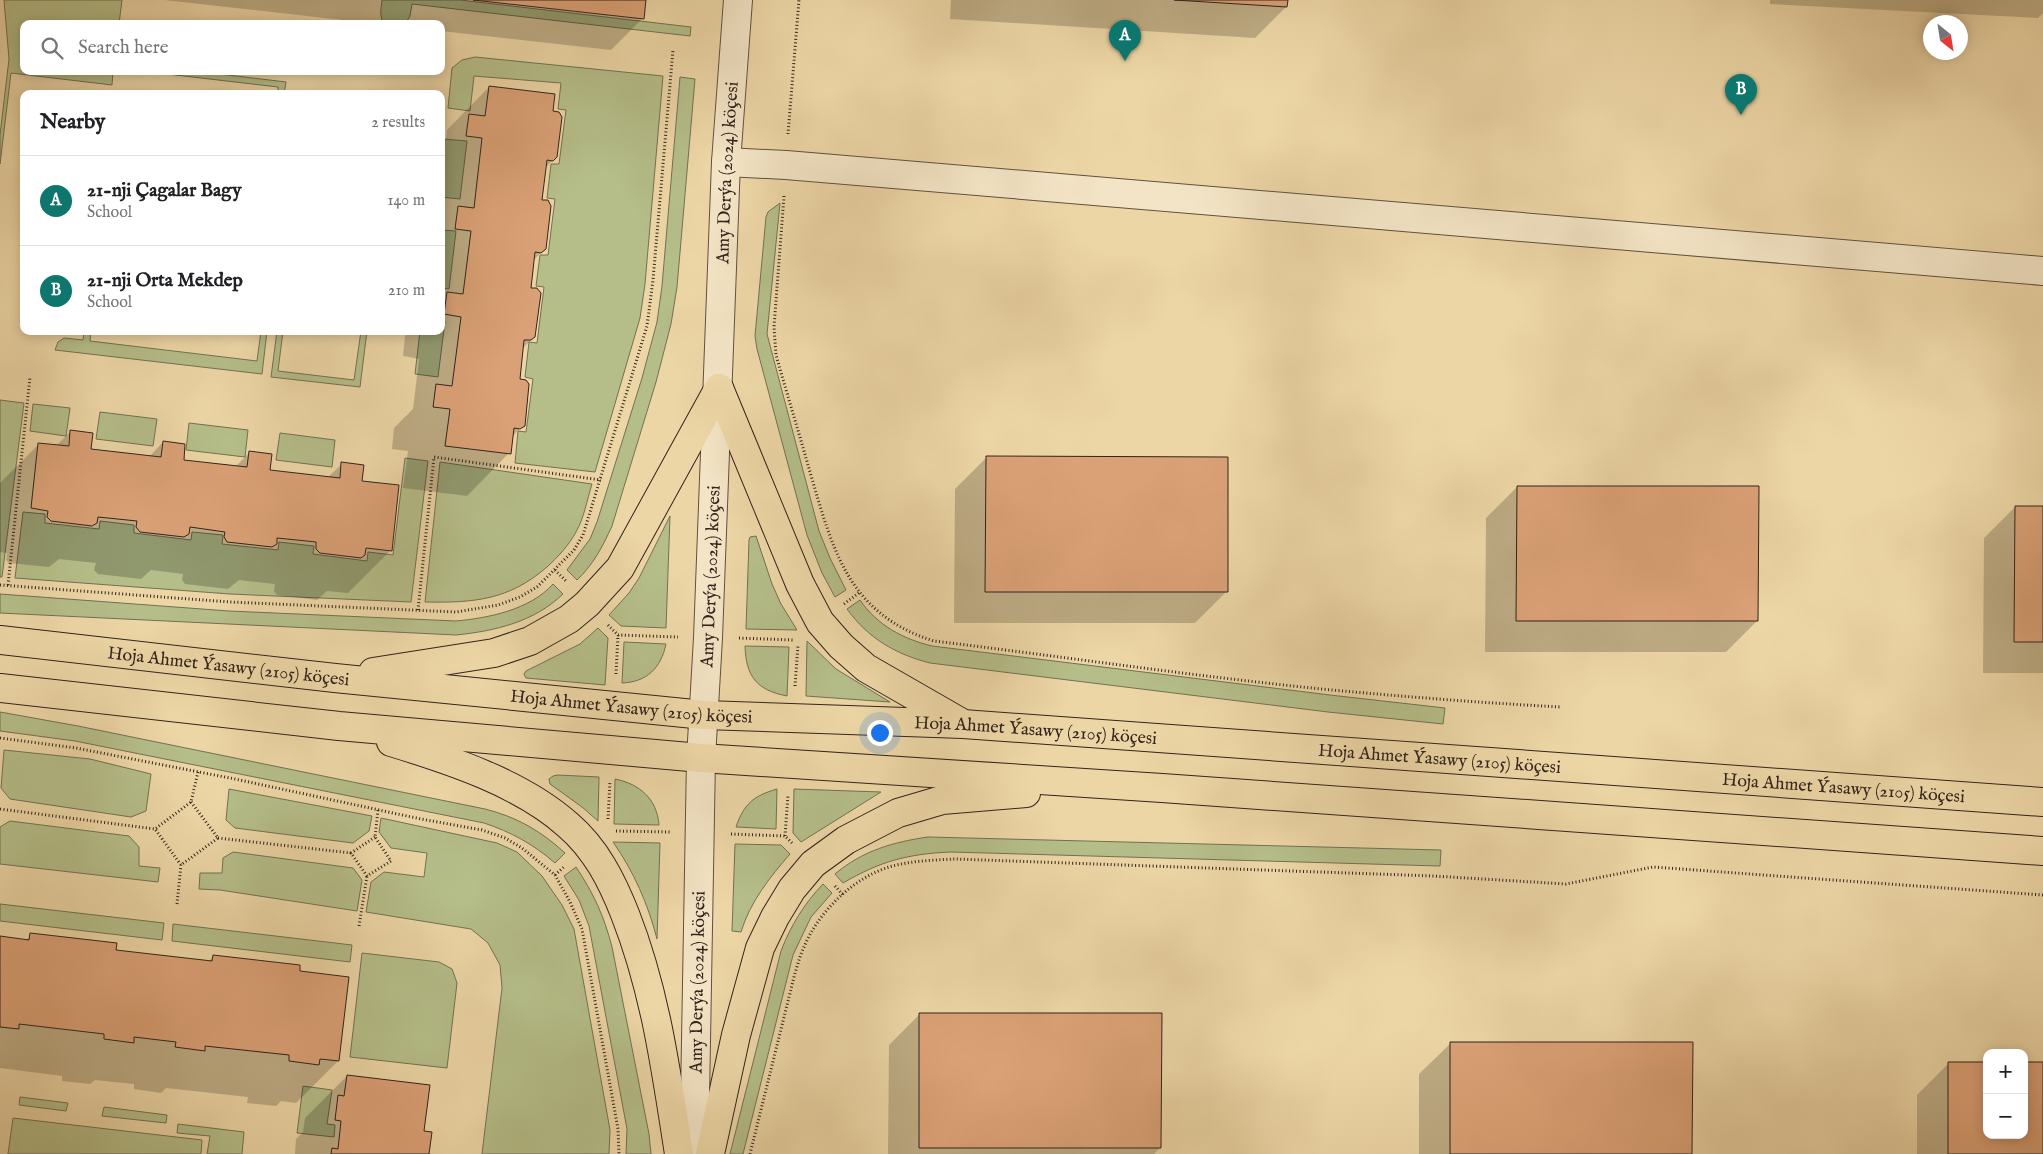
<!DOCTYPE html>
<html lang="en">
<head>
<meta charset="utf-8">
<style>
	:root { --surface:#fff; --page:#f2f2f2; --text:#202124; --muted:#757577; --line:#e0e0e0; --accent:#0f766e }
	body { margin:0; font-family:"IM FELL English",serif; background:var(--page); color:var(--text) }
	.controls { position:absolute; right:15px; bottom:15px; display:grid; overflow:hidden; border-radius:10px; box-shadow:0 2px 12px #0003 }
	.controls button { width:45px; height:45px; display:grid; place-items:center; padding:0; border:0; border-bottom:1px solid var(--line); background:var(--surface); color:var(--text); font:25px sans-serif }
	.compass { position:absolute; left:1923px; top:15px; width:45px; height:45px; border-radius:50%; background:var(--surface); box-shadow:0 2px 12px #0003; rotate:150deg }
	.you { position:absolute; left:879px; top:732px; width:18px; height:18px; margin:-12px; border:4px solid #fff; border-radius:50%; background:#1a73e8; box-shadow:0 0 0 8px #1a73e833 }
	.badge { display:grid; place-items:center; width:32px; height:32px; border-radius:50%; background:var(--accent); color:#fff; font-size:16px; font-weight:700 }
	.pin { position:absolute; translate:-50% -41px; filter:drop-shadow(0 1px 2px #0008) }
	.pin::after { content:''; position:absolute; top:26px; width:18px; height:15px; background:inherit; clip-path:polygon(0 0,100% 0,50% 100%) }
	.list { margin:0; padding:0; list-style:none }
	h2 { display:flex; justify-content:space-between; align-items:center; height:65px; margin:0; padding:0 20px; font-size:21px }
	h2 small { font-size:16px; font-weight:400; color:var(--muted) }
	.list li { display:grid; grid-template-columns:32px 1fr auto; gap:15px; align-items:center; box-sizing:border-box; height:90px; padding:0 20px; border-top:1px solid var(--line) }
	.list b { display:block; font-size:19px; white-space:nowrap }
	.list p { margin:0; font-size:16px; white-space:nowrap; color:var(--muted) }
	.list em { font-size:16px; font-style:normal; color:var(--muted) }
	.icon { flex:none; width:28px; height:28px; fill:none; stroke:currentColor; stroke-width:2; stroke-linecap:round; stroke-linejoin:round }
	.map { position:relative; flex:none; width:2043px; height:1154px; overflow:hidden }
	.search { position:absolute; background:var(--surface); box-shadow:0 2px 12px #0003; left:20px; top:20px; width:425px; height:55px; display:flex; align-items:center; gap:12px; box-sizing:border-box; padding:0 18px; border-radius:10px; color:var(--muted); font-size:19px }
	.panel { position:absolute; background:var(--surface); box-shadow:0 2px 12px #0003; left:20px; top:90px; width:425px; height:245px; border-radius:10px }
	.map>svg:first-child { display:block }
	.green { fill:#b5be89; stroke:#737054 }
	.shadow { fill:#0003 }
	.building { fill:#dba176; stroke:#31231e }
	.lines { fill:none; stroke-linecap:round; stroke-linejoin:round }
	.minor-casing { stroke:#605040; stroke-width:30 }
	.major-casing { stroke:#31231e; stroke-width:30 }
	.path { stroke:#31231e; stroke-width:3; stroke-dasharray:1 2.5; stroke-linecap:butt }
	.minor { stroke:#f3e4c5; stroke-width:28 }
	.major { stroke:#edd6a6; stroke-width:28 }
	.labels { text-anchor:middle; stroke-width:4.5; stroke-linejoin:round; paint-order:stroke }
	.street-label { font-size:18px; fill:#31231e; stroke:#f3e4c5 }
</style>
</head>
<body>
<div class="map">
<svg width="2043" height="1154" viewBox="0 0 2043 1154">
	<rect width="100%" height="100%" fill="#edd6a6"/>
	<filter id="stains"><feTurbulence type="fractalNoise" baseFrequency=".004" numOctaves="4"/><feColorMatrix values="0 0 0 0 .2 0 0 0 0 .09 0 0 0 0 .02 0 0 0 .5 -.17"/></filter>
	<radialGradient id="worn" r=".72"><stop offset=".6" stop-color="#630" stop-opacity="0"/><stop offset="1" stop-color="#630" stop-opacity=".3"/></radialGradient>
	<path class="green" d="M4,0H122L119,24H24V71H113L112,85L11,73L0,164V135L9,59Z
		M382,0H460L691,27L690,36L412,4L410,16L405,24H384C379,16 381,9 382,0Z
		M475,57L663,76L645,284L640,318L595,472L515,463L518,431L526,432L533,379L525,377L529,342L537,343L544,287L536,286L540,255H548L555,199L547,198L551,164H559L566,110L558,109L561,83L474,76L470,111L448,108L452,68L462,60Z
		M141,71H194L286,82L284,94H278V87Z
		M680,77L695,79L677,287L671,324L656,382L612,526C603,546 593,565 577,580L567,570L590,539L597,522L642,378L657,322L662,286Z
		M443,139L467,141L460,199L441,197V156Z
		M780,203L767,334L819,531L830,558L846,590L835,597L822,573L807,535L757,349L755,336L766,217L768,212Z
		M441,230L456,231L449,289L441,288Z
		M441,321H445L438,377L415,374L420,331H441Z
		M84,331H91L90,341L257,361L261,331H267L262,374L55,350L58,342L64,338L83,340Z
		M277,331H283L278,371L354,380L361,331H367L360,387L271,377Z
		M0,400L24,403L2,577H0Z
		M33,404L70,408L66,436L30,431Z
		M100,412L157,419L153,446L96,439Z
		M189,423L248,430L245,457L186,450Z
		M280,433L335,440L332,467L276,460Z
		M405,458L428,461L411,602L230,594L15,578L23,512L45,514V523L99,529L100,521L134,525V533L191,540L192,532L223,535L222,544L278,550L279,542L314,546L313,554L367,561L368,552L393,555Z
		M440,462L592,484C587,500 584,518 576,532C569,545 558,557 547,567C509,600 474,603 425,602Z
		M670,516L666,628L621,626L609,615L629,593L639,578Z
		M756,536L772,584L781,604L797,630L746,629L749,540L750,537Z
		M553,584L563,594C534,622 495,631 456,635L0,613V594L229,611L456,621C488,618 530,610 553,584Z
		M860,600C877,625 903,639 932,646L1330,695L1445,708L1443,724L1328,712L930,663C895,654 868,638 847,609Z
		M598,628L608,638L605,685L526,678L524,674L526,671L580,644Z
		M807,641L836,669L890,702L806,696Z
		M624,642L666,644C661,668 647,682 622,683Z
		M745,646L789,647L787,696C756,690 746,676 745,646Z
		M0,712L78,726L485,809C517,817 541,831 565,853L555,863C533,844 511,832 484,823L75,741L0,731Z
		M4,750L90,759L151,774L146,811L131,817L10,799L1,788Z
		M558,775L599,777L598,821L582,807L550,784L549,779L553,776Z
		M615,779C640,784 657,799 659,825L614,824Z
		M229,789L372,816L369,831L353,843L235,828L226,820Z
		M777,789L776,829L736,827C744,804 753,796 777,789Z
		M794,789L881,792L801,842L793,833Z
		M381,818L497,843L517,852L542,876L562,905L574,929L610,1130L609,1154H482L502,988L500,965L488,943L471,929L366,912L371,882L384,872L424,877L427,853L391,848L379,832Z
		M10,821L129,836L139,847V866L160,868L158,882L0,864V827Z
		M928,837L1441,850L1440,866L951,852C907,854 881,861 843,883L835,874C862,851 893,842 928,837Z
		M613,842L660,843L657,939C648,904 634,872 613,842Z
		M735,844L781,845L790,854C770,877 750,902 741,932L732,931Z
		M233,852L353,868L362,880L357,911L220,890L199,889L200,873H222L223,858Z
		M576,867C594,894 604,916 612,947L649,1134L651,1154H626L627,1129L589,926L579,900L564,876Z
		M823,884L832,893L811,917L793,955L743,1154H730L781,951C791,925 804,904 823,884Z
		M0,904L164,923L162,940L0,921Z
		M173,924L352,945L350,962L172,941Z
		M362,953L439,962L452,969L457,983L447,1068L350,1057Z
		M303,1086L332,1090L327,1124L335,1125L334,1137L297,1133Z
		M20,1097L68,1103L66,1111L19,1105Z
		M104,1107L167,1115L166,1123L102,1116Z
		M13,1118L202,1140L201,1154H8Z
		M178,1124L244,1132L242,1154H207L210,1136L177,1133Z"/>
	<path class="shadow" d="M164,0H645L643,18L611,50L441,31V24H378Z
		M951,0H1287L1286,7L1255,38L950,19Z
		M1770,0H2043V13L2038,18L1770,4Z
		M489,87L551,112L556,157L544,169L540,201L545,248L533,261L530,289L534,337L522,349L519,380L523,425L512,437L509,453L467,496L403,488L408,451L392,449L394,428L413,409L419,359L403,356L405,336L410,331H441V144L446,139L447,130Z
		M127,92L143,94H125Z
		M71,431L90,450L149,457L163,442L182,461L235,467L249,453L268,471L327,478L342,464L361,482L390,551L348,593L327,591L317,600L277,595L274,591L275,584L239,580L228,589L185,584L182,580L183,574L151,570L141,579L98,574L94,570L96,563L59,559L49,567L9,563L6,560L7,553L0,552V483L39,444L56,446Z
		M986,458L1226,592L1195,623H954L955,489Z
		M1517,487L1757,621L1726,652H1485L1486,518Z
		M2015,507H2043V673H1983L1984,538Z
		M31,935L115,951L208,962L214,956L298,972L338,1061L296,1103L281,1101L276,1106L247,1103L248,1097L166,1088L161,1093L134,1089V1084L95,1080L90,1084L62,1081V1076L0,1068V938L25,941Z
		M920,1014L1160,1148L1154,1154H888L889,1045Z
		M1451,1043L1691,1154H1419V1074Z
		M1949,1063L1987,1135H2024L2043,1064V1154H1917V1095Z
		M347,1076L423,1132L428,1154H295L296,1139L303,1132L305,1118Z"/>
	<path class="building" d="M473,0H646L644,19Z
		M1174,0H1288L1287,7Z
		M489,86L555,94L553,111L559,112L562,117L557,157L553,161L547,160L542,200H548L551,206L546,249L541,253L535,252L531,288H537L541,293L535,337L531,340H524L520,379L526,380L529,384L525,426L520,429L514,428L511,454L445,446L450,409L433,407L436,384L452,386L461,317L444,314L447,292L463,294L471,231L455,229L458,206L474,208L482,138L466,136L469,114L485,116Z
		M70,430L93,433L91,449L161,457L163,441L185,444L184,460L247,467L249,451L272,454L270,470L340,478L341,462L364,465L362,481L399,485L392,551L366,548L365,555L361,558L320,553L316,549V542L277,538V544L272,547L227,542L224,537L225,532L190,527L189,534L184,537L140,532L136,527L137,521L98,517L97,523L92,526L51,521L47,517L48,511L31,508L38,443L69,446Z
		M986,456L1228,457V592H985Z
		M1517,486H1759L1758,621H1516Z
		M2015,506H2043V642H2014Z
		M30,933L117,943L116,950L212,961L213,955L300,965V971L349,977L339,1061L320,1059L319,1065L289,1061V1055L205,1046V1051L175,1047L176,1042L134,1037V1043L104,1039V1034L19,1024V1029L0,1027V936L29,940Z
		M919,1013H1162L1161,1148H919Z
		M1450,1042H1693L1692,1154H1450Z
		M1948,1062H1987V1135H2024V1062H2043V1154H1948Z
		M347,1075L430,1085L424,1131L432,1132L429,1154H331L332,1148L338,1149L341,1121L335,1120L338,1095L344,1096Z"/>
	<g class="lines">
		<g class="minor-casing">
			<g id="minor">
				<path d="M726,162L786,165L2043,271"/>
				<path id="s1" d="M694,1154L701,758L708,638L726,162L738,0"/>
			</g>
		</g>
		<g class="major-casing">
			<g id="major">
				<path d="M719,388L800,584L820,622L841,646L866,668L960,722"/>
				<path id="s2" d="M0,640L335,678L704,715L963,724L2043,802"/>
				<path d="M373,672L494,653L530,641L569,619L587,604L620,568L719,388"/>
				<path d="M0,688L339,726L701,758L1162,788L2043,851"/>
				<path d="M391,742C450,760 521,783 568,825C596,849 612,881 625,914C656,993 666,1071 679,1154"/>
				<path d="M710,1154L736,1035L760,948L775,917L792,889L813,864L846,840L898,813L942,800L1026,793"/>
			</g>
		</g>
		<path class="path" d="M788,134L799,0
			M784,196L774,327L776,355C787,394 799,433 810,472C833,550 848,614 934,641C1066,657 1199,677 1332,690C1408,697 1485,703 1561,707
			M555,570L566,581
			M0,585L230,602L456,612L498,605L520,597L537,587L574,550L583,535L647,326L653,280L673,50
			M8,585L30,377
			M844,604L860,592
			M418,610L434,457L601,480
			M608,625L618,635L678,637
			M739,638L793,640
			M616,674L618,635
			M795,686L798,645
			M0,738L76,748L235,779L421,819L482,830L505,838L522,848L555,875L570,902L582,929L618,1129L619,1154
			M191,802L218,838L181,865L155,829L191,802L198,772
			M0,809L155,829
			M608,819L610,781
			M616,831L670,832
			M731,834L785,836L792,843
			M785,836L788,795
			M375,837L351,853L367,876L391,861L375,837L378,810
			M218,838L351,853
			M555,875L565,866
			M835,886L843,895
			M177,904L181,865
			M359,926L367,876
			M750,1154L795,973C798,964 800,955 804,947C818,913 851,880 886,868C907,861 932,860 955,859L1433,876L1566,884L1653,867L2043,895"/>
		<use href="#minor" class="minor"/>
		<use href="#major" class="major"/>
	</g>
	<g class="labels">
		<g class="street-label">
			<text dy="6" stroke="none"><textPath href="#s1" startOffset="982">Amy Derýa (2024) köçesi</textPath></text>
			<text dy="6" stroke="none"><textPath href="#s1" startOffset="578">Amy Derýa (2024) köçesi</textPath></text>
			<text dy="6" stroke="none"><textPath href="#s2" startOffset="230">Hoja Ahmet Ýasawy (2105) köçesi</textPath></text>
			<text dy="6" stroke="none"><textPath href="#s2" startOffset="635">Hoja Ahmet Ýasawy (2105) köçesi</textPath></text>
			<text dy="6" stroke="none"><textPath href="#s2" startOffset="1040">Hoja Ahmet Ýasawy (2105) köçesi</textPath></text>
			<text dy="6" stroke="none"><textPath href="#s2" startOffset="1445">Hoja Ahmet Ýasawy (2105) köçesi</textPath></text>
			<text dy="6" stroke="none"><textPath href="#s2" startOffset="1850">Hoja Ahmet Ýasawy (2105) köçesi</textPath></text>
			<text dy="6" stroke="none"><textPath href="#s1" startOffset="172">Amy Derýa (2024) köçesi</textPath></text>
		</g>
	</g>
	<rect width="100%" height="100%" filter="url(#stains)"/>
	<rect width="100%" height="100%" fill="url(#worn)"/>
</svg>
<div class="controls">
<button>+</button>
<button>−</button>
</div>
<svg class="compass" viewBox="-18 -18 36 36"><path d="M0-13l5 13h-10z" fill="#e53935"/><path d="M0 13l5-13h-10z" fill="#757577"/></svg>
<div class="you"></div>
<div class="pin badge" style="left:1125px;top:61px">A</div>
<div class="pin badge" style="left:1741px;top:115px">B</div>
<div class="search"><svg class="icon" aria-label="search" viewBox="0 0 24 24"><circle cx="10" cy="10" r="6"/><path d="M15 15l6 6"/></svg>Search here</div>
<section class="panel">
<h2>Nearby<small>2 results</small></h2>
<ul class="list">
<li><span class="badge">A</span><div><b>21-nji Çagalar Bagy</b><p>School</p></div><em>140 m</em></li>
<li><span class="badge">B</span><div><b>21-nji Orta Mekdep</b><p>School</p></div><em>210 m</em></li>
</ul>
</section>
</div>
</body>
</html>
